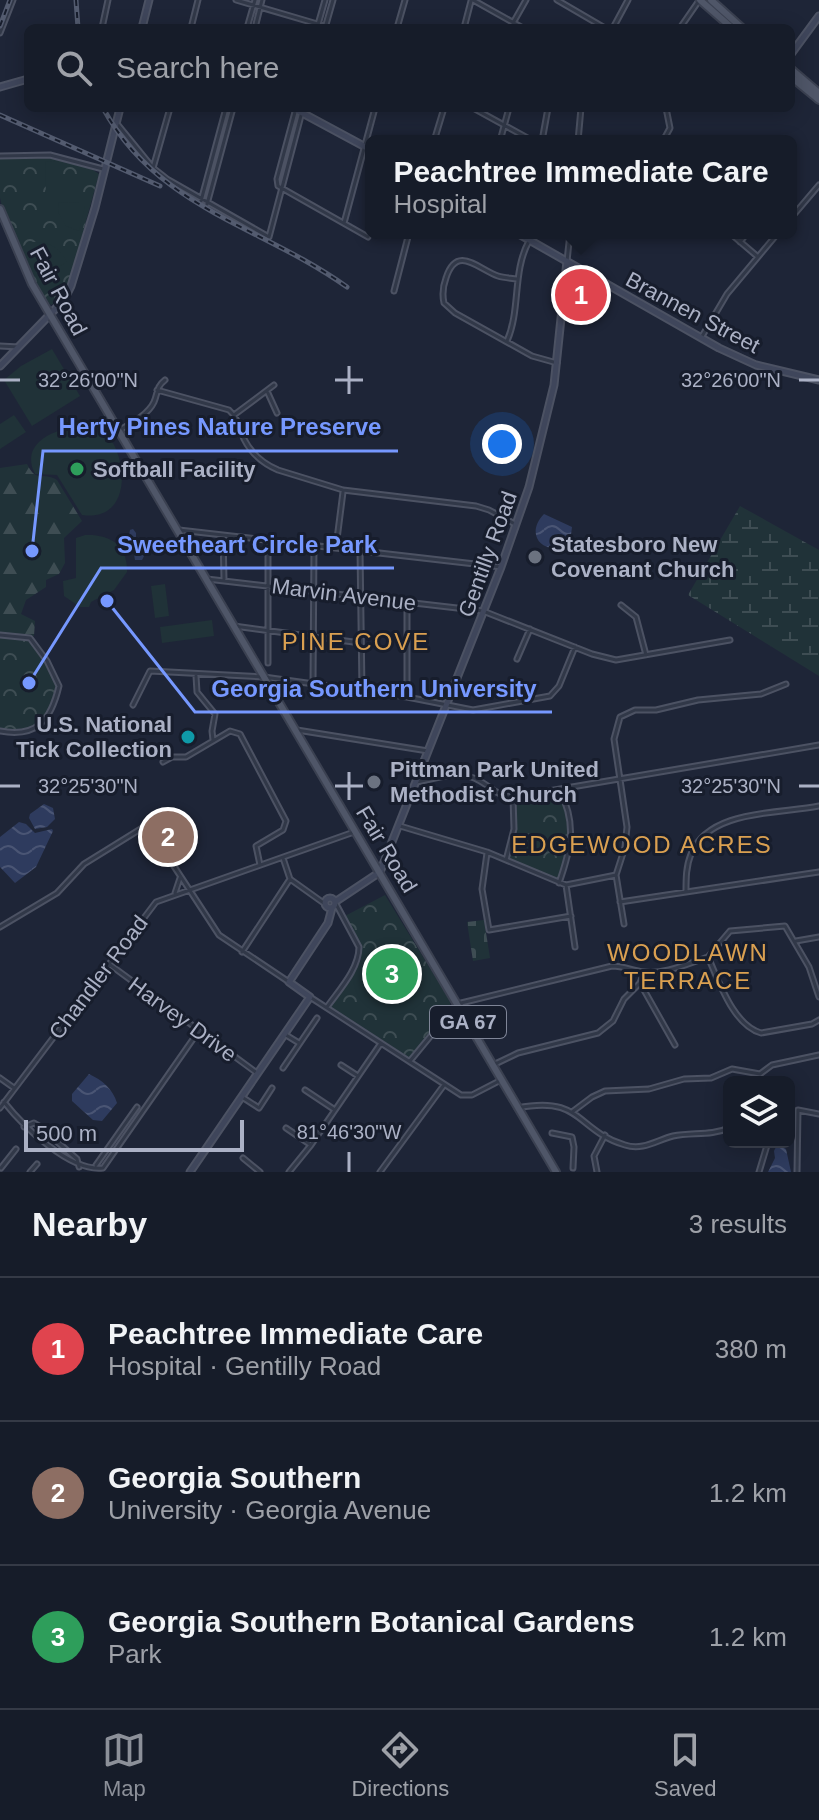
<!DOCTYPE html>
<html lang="en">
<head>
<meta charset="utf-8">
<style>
	:root { --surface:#161c29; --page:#1f2531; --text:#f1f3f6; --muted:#9ea1a8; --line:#353a46; --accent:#8c9099 }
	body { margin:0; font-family:Helvetica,sans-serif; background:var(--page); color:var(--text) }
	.controls { position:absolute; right:24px; bottom:24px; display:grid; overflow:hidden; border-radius:12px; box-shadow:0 4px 20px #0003 }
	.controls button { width:72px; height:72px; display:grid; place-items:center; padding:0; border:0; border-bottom:2px solid var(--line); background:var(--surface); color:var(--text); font:40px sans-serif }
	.scale { position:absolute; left:24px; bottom:20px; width:220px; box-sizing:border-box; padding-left:8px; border:4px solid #abb1c5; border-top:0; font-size:22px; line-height:28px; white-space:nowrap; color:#abb1c5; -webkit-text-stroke:6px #171d2c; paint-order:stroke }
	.you { position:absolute; left:502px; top:444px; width:28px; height:28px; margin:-20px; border:6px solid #fff; border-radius:50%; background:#1a73e8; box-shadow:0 0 0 12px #1a73e833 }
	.badge { display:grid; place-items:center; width:52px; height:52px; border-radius:50%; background:var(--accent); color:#fff; font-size:26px; font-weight:700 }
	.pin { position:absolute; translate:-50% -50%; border:4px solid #fff; box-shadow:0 2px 8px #0006 }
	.popup { position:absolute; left:365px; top:135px; width:432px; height:104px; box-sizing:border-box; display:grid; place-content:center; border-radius:12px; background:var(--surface); filter:drop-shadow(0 2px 6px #0005); font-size:26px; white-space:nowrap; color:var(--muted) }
	.popup b { font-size:30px; color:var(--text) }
	.popup::after { content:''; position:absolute; left:50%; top:100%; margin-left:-16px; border:16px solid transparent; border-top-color:var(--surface) }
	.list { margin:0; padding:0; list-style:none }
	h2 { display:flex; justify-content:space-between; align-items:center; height:104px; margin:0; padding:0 32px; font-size:34px }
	h2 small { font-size:26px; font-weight:400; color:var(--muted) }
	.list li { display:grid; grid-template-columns:52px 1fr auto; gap:24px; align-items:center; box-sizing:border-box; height:144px; padding:0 32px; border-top:2px solid var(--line) }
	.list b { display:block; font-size:30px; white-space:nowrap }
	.list p { margin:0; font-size:26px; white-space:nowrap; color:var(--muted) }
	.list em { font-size:26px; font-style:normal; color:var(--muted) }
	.icon { flex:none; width:44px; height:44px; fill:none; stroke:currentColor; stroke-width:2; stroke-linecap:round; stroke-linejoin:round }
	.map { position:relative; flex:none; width:819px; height:1172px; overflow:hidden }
	.search { position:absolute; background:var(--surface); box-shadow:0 4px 20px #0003; left:24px; right:24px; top:24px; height:88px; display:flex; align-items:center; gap:20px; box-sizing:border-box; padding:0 28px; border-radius:12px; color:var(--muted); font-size:30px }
	.sheet { height:536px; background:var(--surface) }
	nav { display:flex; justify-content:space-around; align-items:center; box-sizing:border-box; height:112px; border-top:2px solid var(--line); background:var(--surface); font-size:22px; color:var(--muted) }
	nav a { display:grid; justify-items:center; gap:4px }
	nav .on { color:var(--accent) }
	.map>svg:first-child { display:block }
	.forest { fill:url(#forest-firs) }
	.wetland { fill:url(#wetland-marsh) }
	.cemetery { fill:url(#cemetery-stones) }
	.park { fill:url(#park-crowns) }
	.garden { fill:#203238 }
	.water { fill:url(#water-waves) }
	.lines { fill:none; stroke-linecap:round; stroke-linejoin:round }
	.street-casing { stroke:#4c5263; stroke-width:7 }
	.secondary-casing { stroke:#4c5263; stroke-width:9 }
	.primary-casing { stroke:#3b4151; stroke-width:10 }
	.street { stroke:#313848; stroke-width:3 }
	.secondary { stroke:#3f465b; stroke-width:5 }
	.primary { stroke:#4f5668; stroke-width:6 }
	.rail-casing { stroke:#535b6f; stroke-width:5 }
	.rail { stroke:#171d2c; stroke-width:2; stroke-dasharray:6; stroke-linecap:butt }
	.ticks { fill:none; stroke:#abb1c5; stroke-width:3 }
	.leisure-dot { fill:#2e9e5b; stroke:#171d2c; stroke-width:3 }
	.worship-dot { fill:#6b7280; stroke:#171d2c; stroke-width:3 }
	.culture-dot { fill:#0f9aa8; stroke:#171d2c; stroke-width:3 }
	.labels { text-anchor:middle; stroke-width:6; stroke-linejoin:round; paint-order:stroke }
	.shield { fill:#171d2c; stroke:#7f8597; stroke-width:2 }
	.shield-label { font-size:20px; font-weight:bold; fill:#abb1c5 }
	.street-label { font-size:22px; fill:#abb1c5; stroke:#171d2c }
	.poi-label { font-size:22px; font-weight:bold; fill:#abb1c5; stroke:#171d2c; text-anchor:start }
	.neighbourhood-label { font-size:24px; letter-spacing:2px; fill:#daa051; stroke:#171d2c }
	.ticks-label { font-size:20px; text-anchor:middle; fill:#abb1c5; stroke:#171d2c; stroke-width:6; stroke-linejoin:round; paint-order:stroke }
	.leader { fill:none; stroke:#7698ff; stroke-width:3 }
	.callout-dot { fill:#7698ff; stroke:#171d2c; stroke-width:3 }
	.callout-label { font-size:24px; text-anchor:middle; font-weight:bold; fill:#7698ff; stroke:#171d2c; stroke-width:6; stroke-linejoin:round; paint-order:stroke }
</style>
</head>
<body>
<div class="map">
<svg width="819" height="1172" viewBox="0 0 819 1172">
	<defs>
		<pattern id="forest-firs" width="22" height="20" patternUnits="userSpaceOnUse" patternTransform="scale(2)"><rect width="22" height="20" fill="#203238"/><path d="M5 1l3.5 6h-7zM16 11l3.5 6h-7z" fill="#3e4d53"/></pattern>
		<pattern id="wetland-marsh" width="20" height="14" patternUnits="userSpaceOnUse" patternTransform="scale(2)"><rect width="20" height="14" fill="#203238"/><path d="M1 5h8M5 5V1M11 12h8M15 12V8" fill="none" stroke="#3e4d53"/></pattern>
		<pattern id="cemetery-stones" width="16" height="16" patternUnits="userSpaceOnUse" patternTransform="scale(2)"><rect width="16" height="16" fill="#203238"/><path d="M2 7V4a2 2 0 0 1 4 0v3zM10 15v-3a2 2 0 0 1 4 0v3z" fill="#3e4d53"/></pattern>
		<pattern id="park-crowns" width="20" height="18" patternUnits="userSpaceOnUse" patternTransform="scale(2)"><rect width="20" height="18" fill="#203238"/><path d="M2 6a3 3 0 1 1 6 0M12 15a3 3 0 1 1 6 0" fill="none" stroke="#3e4d53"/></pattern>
		<pattern id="water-waves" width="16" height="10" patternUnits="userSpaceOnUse" patternTransform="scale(2)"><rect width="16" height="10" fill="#2e3b5e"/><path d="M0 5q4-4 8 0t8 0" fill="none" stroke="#4a5574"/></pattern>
	</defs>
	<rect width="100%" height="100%" fill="#1e2537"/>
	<path class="forest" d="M27,464C37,484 42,471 57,480L82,521L64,538L65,563L59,574L46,580V587L26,600L21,614L35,621L34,636L0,632V468Z"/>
	<path class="wetland" d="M740,506L819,550V676L688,595Z"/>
	<path class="cemetery" d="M484,920L490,958L473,961L467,922Z"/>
	<path class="park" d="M48,157L90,168L99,174L69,283L61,298L51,305C35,291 3,220 0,197C0,185 0,172 0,159Z
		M0,635L30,638L47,661L59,686C47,719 40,739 0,731Z
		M554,792C581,805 568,858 558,880L508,859L516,833L517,797Z
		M385,895L450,1001V1008L410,1058L330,1006L361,960L360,946L343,917Z"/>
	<path class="garden" d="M60,161V194H46L45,162Z
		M79,202L85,206L79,231L66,226L59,214L58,203Z
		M31,242C49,241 59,247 67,262L42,275L31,269L21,247Z
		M52,349L80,396L32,426L4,380L21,366Z
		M14,415L26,432L0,449V424Z
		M85,425C90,426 94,426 98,428C127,441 138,523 82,515L57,475L35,474C18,441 60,427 85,425Z
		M85,535C110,534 128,545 127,572L114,590L91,602L89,607H80L64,596L63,581L76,578V538Z
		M165,584L169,616L155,618L151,586Z
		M212,620L214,636L162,643L160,627Z"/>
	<path class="water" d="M544,514L572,527L570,542C548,559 522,537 544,514Z
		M133,529L136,533V545L145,554L142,560H135L133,548L128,541L130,530Z
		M44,804L53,808L55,819L47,827L35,829L29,818L30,814Z
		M19,822L26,824L35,833L52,829L53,831L36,867L15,883L0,867V837Z
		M89,1074C102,1080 113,1089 117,1103L102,1121L93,1120L72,1101V1094Z
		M781,1146L786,1149L791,1172H768L775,1158L774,1151L776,1147Z"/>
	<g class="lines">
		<g class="street-casing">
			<path id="street" d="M236,0L331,28
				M473,0L523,28
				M557,0L605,28
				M513,23L526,0
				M102,28L108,0
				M191,28L198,0
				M247,28L255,0
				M255,28L262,0
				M317,28L325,0
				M325,28L333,0
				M397,28L405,0
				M464,28L471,1
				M613,28L628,0
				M680,28L698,2
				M0,33L13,0
				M473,108L533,141
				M295,112L277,179L278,186L368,237
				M118,125L153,168L167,179L269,237L303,108
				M434,141L444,108
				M500,141L509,108
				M542,141L548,108
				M578,141L581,108
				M663,141L670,128L666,108
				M0,156L50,155L103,169
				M153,168L170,108
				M791,177V181
				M201,201L226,108
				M207,204L233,108
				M791,218L819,185
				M344,223L375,108
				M730,233L758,257
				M740,242L747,233
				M567,261L570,233
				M517,279C511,278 504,278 498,276C478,269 457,244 446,278C443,286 442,294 444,303L455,313L532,356L557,363
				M394,291L409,233
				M701,338L727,294L778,233
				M507,341C521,309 512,272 529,241
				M0,346L19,347
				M157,390L229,410C238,418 239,428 244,439C251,453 264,464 278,470L343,490L476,506L489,510L515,524
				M267,391L277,413
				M234,415L274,385
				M118,431C130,424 148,415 154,402C158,393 156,387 165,380
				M179,530L501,567
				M223,535L224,579
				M336,547L343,492
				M360,550L362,691
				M207,579L483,611L592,654L616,660L730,640
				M407,602V697
				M621,605L636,617L646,655
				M234,626L361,643
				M0,635L30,638L47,661L59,686C51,720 37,738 0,731
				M517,659L530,629
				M268,663V540
				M196,676L197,692L215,714L212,731L213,740
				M313,684L314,545
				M133,705L150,671L264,677L407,697L473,710L550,696L559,686L575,647
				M297,730L428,751
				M163,762L172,757H186L230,731L240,734L286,821L283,830L256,846L260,865
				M417,782C433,779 456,771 471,777C488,782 492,795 513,797L819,745
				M400,826L487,852L566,885L616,875
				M487,853L482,889L489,930L571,916
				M283,858L290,879
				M506,860L514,829L513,797
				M290,879L325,904
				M559,883C571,849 577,824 560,791
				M566,885L575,947
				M686,891C686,879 686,866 691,854C709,809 779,814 819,806
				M175,893L180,878
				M620,902L819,872
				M624,924L616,875L625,847L627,827L614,739L620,717L635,710H656L698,700L761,694L786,684
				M0,927L57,893L84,864L147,825L219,935L289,982
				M796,941L819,937
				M242,952L290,879
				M109,964L257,1073
				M640,983L675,1045
				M310,997L461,1095H472L501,1080
				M819,997L809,967L785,926L730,931L708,957C719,981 733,1025 761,1033L812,1024L819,1020
				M327,1007C339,990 359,969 359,947L336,904
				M286,1035L299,1043
				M410,1061L457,1004L612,966C624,966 633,971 644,972C664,975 689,963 708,957
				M341,1065L358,1076
				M493,1065L518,1053L598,1033L613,1021L624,999L640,983L644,972
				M283,1068L317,1018
				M760,1074L772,1065L819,1055
				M0,1078L14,1088
				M305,1090L335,1110
				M242,1097L259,1108L272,1088
				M4,1102C23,1126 70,1172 103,1168L198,1032
				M0,1108L156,902L354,832
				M517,1108C583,1095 575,1130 625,1145C643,1151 657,1140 673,1136C692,1132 711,1136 729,1128
				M572,1112L592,1097L605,1091L649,1089L684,1079L711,1078L732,1069L760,1074
				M24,1127L34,1123L39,1126L77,1159L79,1167
				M286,1128L311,1145
				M552,1133L572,1137L574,1147L573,1168
				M243,1158L260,1172
				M96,1165L137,1107
				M1,1168L16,1149
				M30,1172L37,1164
				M289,1172L311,1145L381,1043
				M380,1172L444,1085
				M597,1172L594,1156L605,1135
				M759,1172L768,1142
				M797,1172L798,1110L819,1114"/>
		</g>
		<g class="secondary-casing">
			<path id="secondary" d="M142,28L149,0
				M791,54L819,16
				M0,87L28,79
				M293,108L371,150
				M517,233L719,348L756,365L819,380
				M567,287L571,275L584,273
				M0,366L64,300L71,286L95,208L120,108
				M325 903a5 5 0 1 1 10 0a5 5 0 1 1-10 0Z
				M335,902L380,872L501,567L529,487L554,385L567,261
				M190,1172L310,997L289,982L328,923L332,908"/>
		</g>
		<g class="primary-casing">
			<path id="primary" d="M700,0L732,28
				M711,0L742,28
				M791,69L819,93
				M791,77L819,100
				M0,209L32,284L556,1172"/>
		</g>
		<use href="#street" class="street"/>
		<use href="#secondary" class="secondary"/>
		<use href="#primary" class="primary"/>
		<g class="rail-casing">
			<path id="rail" d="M76,0L78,28
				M0,26L10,0
				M103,108C158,209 260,225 347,287
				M0,115L160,186"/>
		</g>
		<use href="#rail" class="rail"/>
	</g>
	<path class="ticks" d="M349,366V394M0,380H20M335,380H363M799,380H819M349,772V800M0,786H20M335,786H363M799,786H819M349,1152V1172"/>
	<circle class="leisure-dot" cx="77" cy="469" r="8"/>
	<g class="worship-dot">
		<circle cx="535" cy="557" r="8"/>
		<circle cx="374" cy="782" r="8"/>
	</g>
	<circle class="culture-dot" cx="188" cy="737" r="8"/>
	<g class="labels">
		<rect class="shield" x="430" y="1006" width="76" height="32" rx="6"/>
		<g class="shield-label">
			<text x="468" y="1029">GA 67</text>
		</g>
		<g class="street-label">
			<text transform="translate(59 291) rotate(62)" y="8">Fair Road</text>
			<text transform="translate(693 312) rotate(28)" y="8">Brannen Street</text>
			<text transform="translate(487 554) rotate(-70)" y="8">Gentilly Road</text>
			<text transform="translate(344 594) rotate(7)" y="8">Marvin Avenue</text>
			<text transform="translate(387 849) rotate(59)" y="8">Fair Road</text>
			<text transform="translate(98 977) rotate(-53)" y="8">Chandler Road</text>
			<text transform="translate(183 1019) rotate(36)" y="8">Harvey Drive</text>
		</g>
		<g class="poi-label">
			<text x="93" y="477">Softball Facility</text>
			<text x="551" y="552">Statesboro New<tspan x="551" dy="25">Covenant Church</tspan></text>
			<text x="172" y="732" text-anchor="end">U.S. National<tspan x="172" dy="25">Tick Collection</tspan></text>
			<text x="390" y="777">Pittman Park United<tspan x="390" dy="25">Methodist Church</tspan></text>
		</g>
		<g class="neighbourhood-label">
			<text x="356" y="650">PINE COVE</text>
			<text x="642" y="853">EDGEWOOD ACRES</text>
			<text x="688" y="961">WOODLAWN<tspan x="688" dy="28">TERRACE</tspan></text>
		</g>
	</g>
	<g class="ticks-label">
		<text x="88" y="387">32°26'00"N</text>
		<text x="731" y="387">32°26'00"N</text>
		<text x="88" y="793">32°25'30"N</text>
		<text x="731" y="793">32°25'30"N</text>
		<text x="349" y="1139">81°46'30"W</text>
	</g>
	<path class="leader" d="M32 551L43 451H398M29 683L101 568H394M107 601L195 712H552"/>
	<g class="callout-dot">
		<circle cx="32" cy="551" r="8"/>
		<circle cx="29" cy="683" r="8"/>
		<circle cx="107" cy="601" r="8"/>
	</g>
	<g class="callout-label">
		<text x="220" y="435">Herty Pines Nature Preserve</text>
		<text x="247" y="553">Sweetheart Circle Park</text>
		<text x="374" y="697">Georgia Southern University</text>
	</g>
</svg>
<div class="controls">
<button><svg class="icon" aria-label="layers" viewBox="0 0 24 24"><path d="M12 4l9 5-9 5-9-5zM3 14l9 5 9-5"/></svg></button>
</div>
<div class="scale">500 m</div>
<div class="you"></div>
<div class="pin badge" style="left:581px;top:295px;background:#e0444e">1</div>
<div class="popup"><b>Peachtree Immediate Care</b>Hospital</div>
<div class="pin badge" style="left:168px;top:837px;background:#8d6e63">2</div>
<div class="pin badge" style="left:392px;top:974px;background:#2e9e5b">3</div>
<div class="search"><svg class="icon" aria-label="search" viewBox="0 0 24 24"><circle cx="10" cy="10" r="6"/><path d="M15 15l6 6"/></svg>Search here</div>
</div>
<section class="sheet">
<h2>Nearby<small>3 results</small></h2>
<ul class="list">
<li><span class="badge" style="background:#e0444e">1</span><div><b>Peachtree Immediate Care</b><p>Hospital · Gentilly Road</p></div><em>380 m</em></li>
<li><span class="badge" style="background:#8d6e63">2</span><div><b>Georgia Southern</b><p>University · Georgia Avenue</p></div><em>1.2 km</em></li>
<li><span class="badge" style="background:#2e9e5b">3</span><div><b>Georgia Southern Botanical Gardens</b><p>Park</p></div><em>1.2 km</em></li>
</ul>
</section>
<nav>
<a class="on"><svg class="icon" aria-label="map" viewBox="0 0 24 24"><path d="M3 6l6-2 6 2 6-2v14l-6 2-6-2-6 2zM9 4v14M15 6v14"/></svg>Map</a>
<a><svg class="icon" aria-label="directions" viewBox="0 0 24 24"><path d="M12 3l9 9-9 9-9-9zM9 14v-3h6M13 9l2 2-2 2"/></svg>Directions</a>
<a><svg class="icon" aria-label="saved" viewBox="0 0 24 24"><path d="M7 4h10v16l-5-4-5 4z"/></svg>Saved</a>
</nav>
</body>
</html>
